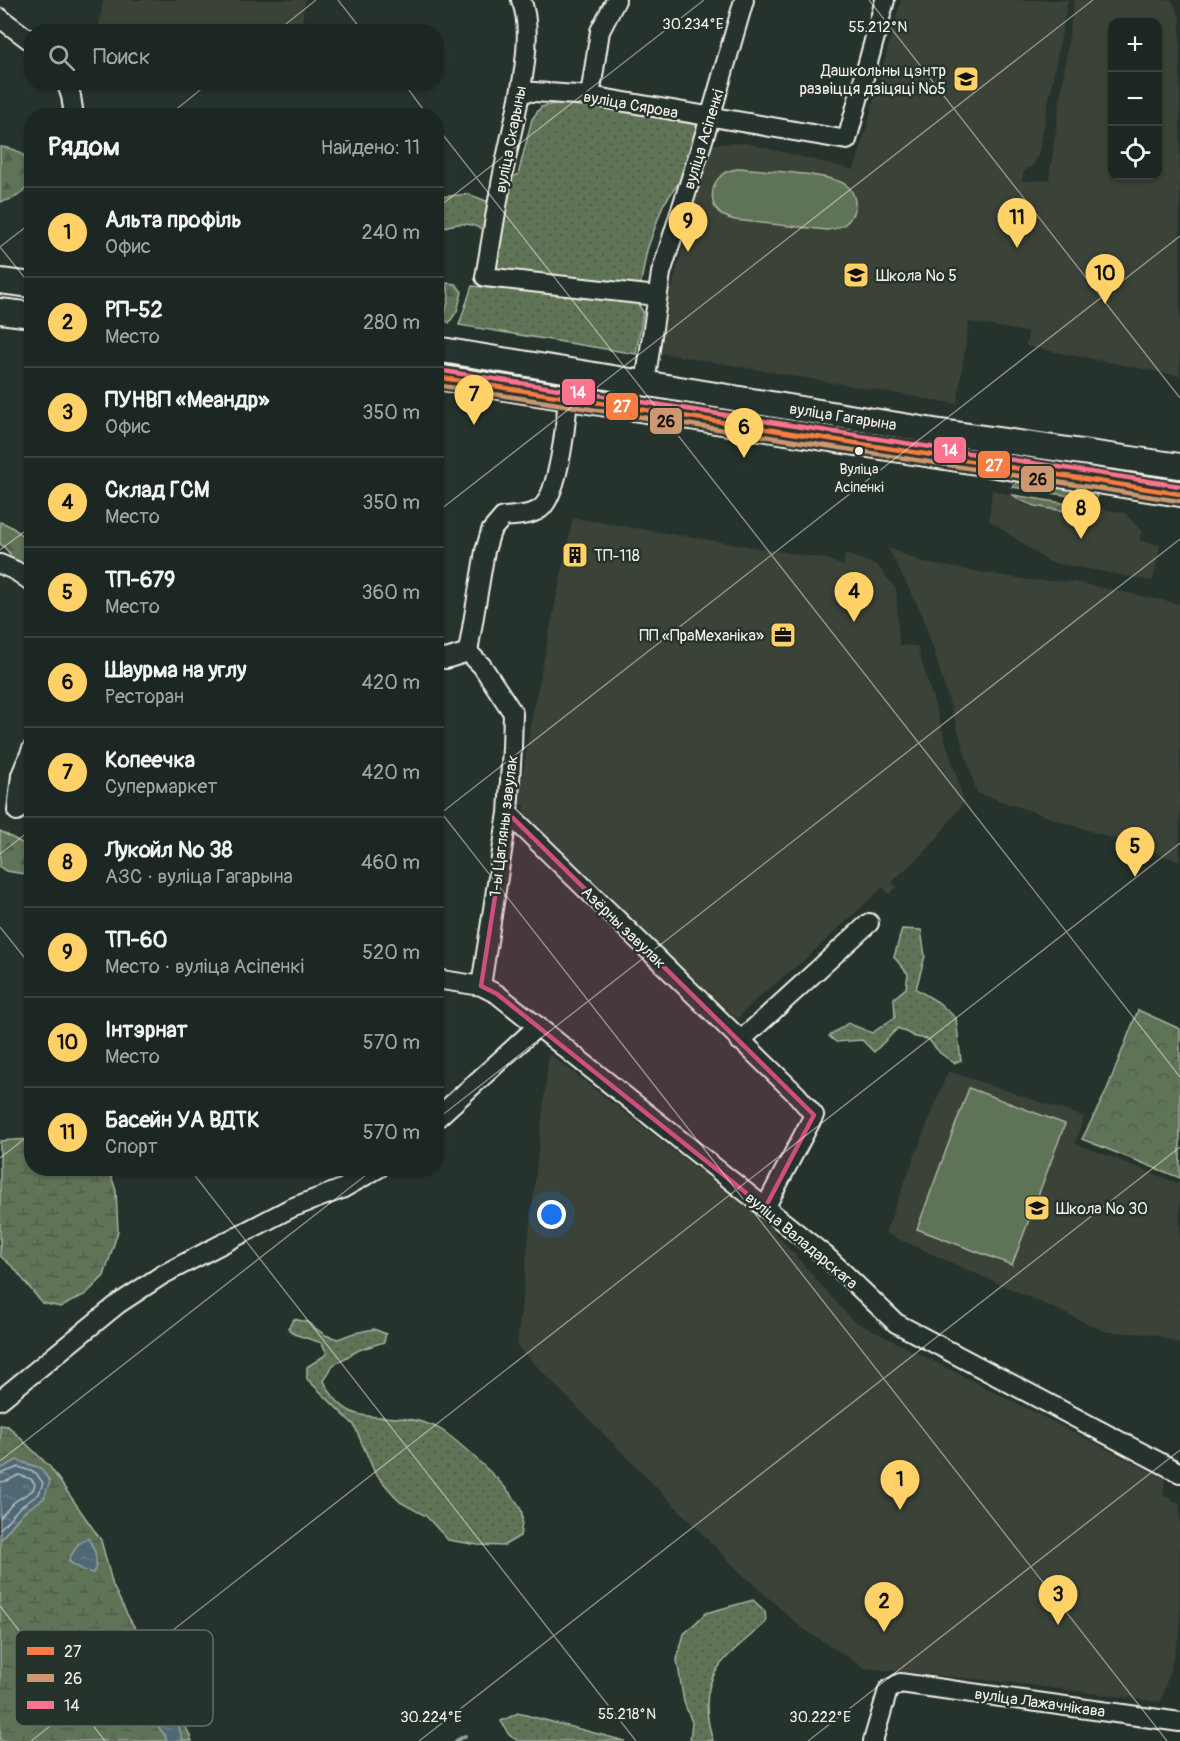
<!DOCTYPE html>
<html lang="ru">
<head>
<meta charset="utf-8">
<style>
	:root { --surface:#1c2622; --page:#29322f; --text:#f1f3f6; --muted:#a0a5a5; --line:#3a4340; --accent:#ffd166 }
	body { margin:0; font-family:Pangolin,sans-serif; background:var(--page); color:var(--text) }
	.controls { position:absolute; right:18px; top:18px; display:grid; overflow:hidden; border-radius:12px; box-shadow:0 2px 4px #0004 }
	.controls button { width:54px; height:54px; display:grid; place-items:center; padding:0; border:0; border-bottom:2px solid var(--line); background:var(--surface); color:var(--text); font:30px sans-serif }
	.you { position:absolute; left:552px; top:1215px; width:21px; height:21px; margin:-15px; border:4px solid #fff; border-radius:50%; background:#1a73e8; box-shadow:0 0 0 9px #1a73e833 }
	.badge { display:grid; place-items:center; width:39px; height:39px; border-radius:50%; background:var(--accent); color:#111; font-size:20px; font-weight:700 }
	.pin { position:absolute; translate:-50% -50px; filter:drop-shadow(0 2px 3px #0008) }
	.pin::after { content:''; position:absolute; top:32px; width:21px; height:18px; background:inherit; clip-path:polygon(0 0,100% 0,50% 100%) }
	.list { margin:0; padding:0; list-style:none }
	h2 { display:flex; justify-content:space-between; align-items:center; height:78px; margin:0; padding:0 24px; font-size:26px }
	h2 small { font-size:20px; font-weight:400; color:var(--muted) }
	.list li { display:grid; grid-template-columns:39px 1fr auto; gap:18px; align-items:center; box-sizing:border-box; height:90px; padding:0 24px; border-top:2px solid var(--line) }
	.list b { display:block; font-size:22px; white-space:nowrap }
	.list p { margin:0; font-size:20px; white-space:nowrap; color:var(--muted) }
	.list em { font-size:20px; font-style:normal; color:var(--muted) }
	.icon { flex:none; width:33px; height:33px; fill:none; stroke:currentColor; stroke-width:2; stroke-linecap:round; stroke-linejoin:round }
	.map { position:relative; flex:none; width:1180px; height:1741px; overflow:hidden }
	.search { position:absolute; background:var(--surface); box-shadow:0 2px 4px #0004; left:24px; top:24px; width:420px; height:66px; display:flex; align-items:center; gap:15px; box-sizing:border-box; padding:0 21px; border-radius:24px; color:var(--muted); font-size:22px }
	.panel { position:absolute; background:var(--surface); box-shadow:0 2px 4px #0004; left:24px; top:108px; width:420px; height:1068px; border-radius:24px }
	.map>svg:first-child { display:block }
	.built { fill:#3b4239; fill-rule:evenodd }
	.grass { fill:url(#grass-dots); stroke:#aab2a0; stroke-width:1.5 }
	.forest { fill:url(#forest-firs); stroke:#aab2a0; stroke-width:1.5 }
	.wetland { fill:url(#wetland-marsh); stroke:#aab2a0; stroke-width:1.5; fill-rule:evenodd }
	.park { fill:url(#park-crowns); stroke:#aab2a0; stroke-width:1.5 }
	.pitch { fill:#5f7357; stroke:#aab2a0; stroke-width:1.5 }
	.water { fill:url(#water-ripples); stroke:#919fa2; stroke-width:1.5 }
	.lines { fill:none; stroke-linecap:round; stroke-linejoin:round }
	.shore { stroke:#b2baba; stroke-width:1.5 }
	.stream { stroke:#919fa2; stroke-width:4 }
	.minor-casing { stroke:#f4f1e8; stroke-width:22 }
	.major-casing { stroke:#f4f1e8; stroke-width:28 }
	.minor { stroke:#26332d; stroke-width:18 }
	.major { stroke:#26332d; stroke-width:24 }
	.bus-1-casing { stroke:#26332d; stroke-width:9 }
	.bus-2-casing { stroke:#26332d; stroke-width:9 }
	.bus-3-casing { stroke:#26332d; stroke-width:9 }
	.bus-1 { stroke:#f77d43; stroke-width:4.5 }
	.bus-2 { stroke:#cd976f; stroke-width:4.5 }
	.bus-3 { stroke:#fc738d; stroke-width:4.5 }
	.marked { fill:#ce4e7e; fill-opacity:0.2; stroke:#ce4e7e; stroke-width:4.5; stroke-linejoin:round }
	.ticks { fill:none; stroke:#f4f1e8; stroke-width:1.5; stroke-opacity:0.45 }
	.bus-dot { fill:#f4f1e8; stroke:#26332d; stroke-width:2 }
	.labels { text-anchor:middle; stroke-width:5; stroke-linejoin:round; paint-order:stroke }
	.bus-label { font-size:14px; fill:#f4f1e8; stroke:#26332d }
	.poi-label { font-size:16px; fill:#f4f1e8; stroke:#26332d; text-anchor:start }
	.street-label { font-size:16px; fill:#f4f1e8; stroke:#26332d }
	.key { fill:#26332d; stroke:#646c65; stroke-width:1.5 }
	.key-label { font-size:16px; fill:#f4f1e8 }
	.ticks-label { font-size:15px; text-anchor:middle; fill:#f4f1e8; stroke:#26332d; stroke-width:5; stroke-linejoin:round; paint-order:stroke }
	.line-badge { stroke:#26332d; stroke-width:2 }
	.badge-label { font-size:16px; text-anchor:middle; font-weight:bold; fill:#fff }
	.pale-badge-label { font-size:16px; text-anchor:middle; font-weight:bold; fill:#111 }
</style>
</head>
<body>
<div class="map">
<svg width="1180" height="1741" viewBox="0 0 1180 1741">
	<defs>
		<pattern id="grass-dots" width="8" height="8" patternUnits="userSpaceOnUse" patternTransform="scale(1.5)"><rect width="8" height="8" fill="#5f7357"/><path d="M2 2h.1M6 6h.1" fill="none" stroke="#535b4e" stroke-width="1.8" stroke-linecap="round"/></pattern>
		<pattern id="forest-firs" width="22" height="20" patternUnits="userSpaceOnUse" patternTransform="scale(1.5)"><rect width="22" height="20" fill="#5f7357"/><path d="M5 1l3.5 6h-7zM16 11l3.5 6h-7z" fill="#535b4e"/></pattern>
		<pattern id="wetland-marsh" width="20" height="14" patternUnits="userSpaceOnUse" patternTransform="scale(1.5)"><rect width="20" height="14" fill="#5f7357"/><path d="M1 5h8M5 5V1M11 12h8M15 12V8" fill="none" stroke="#535b4e"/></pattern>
		<pattern id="park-crowns" width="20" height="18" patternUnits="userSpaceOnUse" patternTransform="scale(1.5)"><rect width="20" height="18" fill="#5f7357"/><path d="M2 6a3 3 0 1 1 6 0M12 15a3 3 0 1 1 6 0" fill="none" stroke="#535b4e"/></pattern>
		<pattern id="water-ripples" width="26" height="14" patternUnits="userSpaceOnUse" patternTransform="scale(1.5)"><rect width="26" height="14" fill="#4f6874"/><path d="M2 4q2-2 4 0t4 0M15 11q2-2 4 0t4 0" fill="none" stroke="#697e88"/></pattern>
	</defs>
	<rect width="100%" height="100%" fill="#26332d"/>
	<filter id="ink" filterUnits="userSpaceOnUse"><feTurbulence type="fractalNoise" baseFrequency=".0167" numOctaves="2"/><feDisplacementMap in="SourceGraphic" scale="12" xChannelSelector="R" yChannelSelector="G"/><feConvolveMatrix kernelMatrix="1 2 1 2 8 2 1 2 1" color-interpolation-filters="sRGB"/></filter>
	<g filter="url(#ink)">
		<path class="built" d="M103,0H305L301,31H98Z
			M901,0H1068L1039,151L1034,164L1024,171L1022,181L1049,180L1074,0H1172L1180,17V376L1026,346L1028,332L969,322L957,404L661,353L670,295L710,144L746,143L854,170L859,155ZM1112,22H1158V176H1112Z
			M992,490L1012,495L1021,503L1029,506L1085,514L1095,508L1125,513L1141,531L1140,541L1160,545L1153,581L1049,562L989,520Z
			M573,518L827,559L843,566L845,554L877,565L896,589L899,645L917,646L964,802L930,847L892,882L897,887L889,894L883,887L810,955L754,1001L737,1019L522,819L525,805L518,804L531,721Z
			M888,548L924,563L1029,580L1075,582L1180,604V861L977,793L923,616Z
			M549,1054L765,1221L852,1320L1166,1479L1163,1495L1180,1504V1639H1178L1161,1702L1013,1683L865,1668L802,1628L743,1575L517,1346Z
			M948,1071L1084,1117L1075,1143L1180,1184V1344L1153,1334L1107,1332L885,1233Z"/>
		<path class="grass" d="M558,103L613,107L697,122L698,127L682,178L663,205L647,250L640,287L494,269L511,176L518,175L532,119L541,107Z
			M468,194L489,202L484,230C463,220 457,224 437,229V199L440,197Z
			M472,286L628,301L638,304L643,312L636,354L459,325Z
			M1019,480L1094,492L1097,497L1096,500L1012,487Z
			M1013,495L1093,508L1086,513H1081C1059,509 1031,510 1013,495Z
			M902,929L921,930L925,956L916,989L938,1002L956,1018L961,1061L954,1063L940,1053L928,1039L915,1037L898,1028L874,1052L862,1040L836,1042L829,1036L848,1023L872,1033L895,1017L894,998L906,988L908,974L894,957Z
			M294,1319L307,1322L325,1335L338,1339L354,1333L374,1329L386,1334L384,1342L359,1350L333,1365L324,1381C348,1430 377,1411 418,1421C426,1423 437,1427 443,1431C460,1443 519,1495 522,1513C523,1520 521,1529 520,1536L503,1546L478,1545L448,1540L426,1516L400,1502L375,1473L354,1425L307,1379V1367L327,1354L322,1343L294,1334L288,1328Z
			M753,1600L765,1611L766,1622C751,1637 730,1650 718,1668C703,1689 706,1718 713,1741H690L692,1722L684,1702L677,1660L684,1634L706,1613Z
			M518,1713L625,1741H518L509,1735L501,1721Z"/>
		<path class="forest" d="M0,147C41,148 42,196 0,202Z
			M447,283L456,284L462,292L457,311L449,323L444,319L449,297Z
			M0,522C12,525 25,536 30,548C33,554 31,566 31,573C14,571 13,551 0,544Z
			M0,831L31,848V875L6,871L0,867Z"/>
		<path class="wetland" d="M31,1139L32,1168L109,1169L116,1191L118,1231L104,1276L86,1294L61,1307L42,1303L14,1268L0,1256V1141Z
			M0,1425L8,1426L50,1467L101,1540L113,1586L129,1618L166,1680L192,1741H183V1739L148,1714L165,1735L167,1741H0V1540L22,1513L44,1498L0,1469ZM141,1648L154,1677C139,1684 133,1681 120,1691L129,1699L107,1696V1690L92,1680L85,1664L91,1654Z"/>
		<path class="park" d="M1138,1010L1180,1029V1178L1082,1139L1106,1092Z"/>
		<path class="pitch" d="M741,168C762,171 831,173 846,185C853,190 857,201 854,210C850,224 841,228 827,230L735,220C731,219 726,217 722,215C708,205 710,184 723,174C727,170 735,170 741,168Z
			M969,1088L1065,1124L1012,1265L917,1229Z"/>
		<path class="water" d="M17,1460L40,1468L50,1481L44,1498L22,1513L0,1540V1469Z
			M88,1538C95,1550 100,1561 93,1573L83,1570L68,1561L78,1544Z
			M163,1703L176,1718L183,1741H167L165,1735L147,1714L152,1704Z"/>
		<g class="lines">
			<path class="shore" d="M0,1474L19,1467L36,1473L43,1483L39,1494L19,1508L0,1529
				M0,1482L7,1481L19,1475L31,1479L35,1484L33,1490L14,1502L0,1518
				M110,1638L125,1639L136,1652L144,1672L142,1675L129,1677L114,1688L97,1677L92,1665L96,1656L99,1642Z
				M120,1645L129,1655L134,1667L113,1678C97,1671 102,1662 106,1647Z"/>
			<path class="stream" d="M456,1741L465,1736"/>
			<g class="minor-casing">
				<path id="minor" d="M521,0C538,38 513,122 505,164C497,201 492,239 485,277L657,296
					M0,18L32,42
					M66,82L71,96L74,116
					M521,91L590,96L847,140L885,0
					M590,96L600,31L616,0
					M645,384L661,273L710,118L744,0
					M0,564L16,571L32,582
					M436,658L446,659L468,652
					M17,811L21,775L32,749
					M508,813L797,1095L814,1115L765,1208
					M436,979L481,986L497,994L826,1256L896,1323L1180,1473
					M481,986L508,813L512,748L513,713L482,666L468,652L485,551L491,531L503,517C515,516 530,516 540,509C559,495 566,422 568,398
					M740,1041L869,923
					M436,1119L538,1026
					M0,1400L118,1304L162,1275L291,1208L342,1189L379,1168
					M873,1741L888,1690L900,1683L1180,1722"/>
			</g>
			<g class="major-casing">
				<path id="major" d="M0,281L32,285
					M0,311L32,315
					M436,349L934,431L1180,466
					M436,377L1180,494"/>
			</g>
			<use href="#minor" class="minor"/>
			<use href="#major" class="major"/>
			<g class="bus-1-casing">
				<path id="bus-1" d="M436,377L1180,494"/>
			</g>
			<g class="bus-2-casing">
				<path id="bus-2" d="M436,385L1179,501"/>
			</g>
			<g class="bus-3-casing">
				<path id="bus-3" d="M437,370L1180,486"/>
			</g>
			<use href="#bus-1" class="bus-1"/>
			<use href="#bus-2" class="bus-2"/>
			<use href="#bus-3" class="bus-3"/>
		</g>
	</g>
	<path class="marked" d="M508,813L814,1115L765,1208L497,994L481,986Z"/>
	<path class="ticks" d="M338,0L363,32M869,0L1180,398M276,32L316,0M403,82L428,116M168,116L210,82M436,126L1180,1077M436,209L704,0M0,247L32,222M0,247L32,287M436,513L1093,0M0,550L32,526M436,806L1167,1741M436,817L1180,236M0,854L32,829M0,927L32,967M436,1120L1180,539M0,1158L32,1133M189,1168L636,1741M0,1461L375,1168M0,1606L105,1741M31,1741L1180,843M419,1741L1180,1147M808,1741L1180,1450"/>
	<defs>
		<g id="school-square" transform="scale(1.35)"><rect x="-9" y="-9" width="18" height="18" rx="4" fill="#ffd166" stroke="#26332d"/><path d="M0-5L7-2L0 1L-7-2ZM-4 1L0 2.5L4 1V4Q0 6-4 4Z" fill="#111"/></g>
		<g id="building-square" transform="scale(1.35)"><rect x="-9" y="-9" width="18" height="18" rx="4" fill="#ffd166" stroke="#26332d"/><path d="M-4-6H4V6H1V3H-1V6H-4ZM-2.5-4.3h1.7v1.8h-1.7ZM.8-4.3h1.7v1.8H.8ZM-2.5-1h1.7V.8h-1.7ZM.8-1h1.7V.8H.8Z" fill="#111"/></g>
		<g id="office-square" transform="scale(1.35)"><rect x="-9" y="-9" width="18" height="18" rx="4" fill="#ffd166" stroke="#26332d"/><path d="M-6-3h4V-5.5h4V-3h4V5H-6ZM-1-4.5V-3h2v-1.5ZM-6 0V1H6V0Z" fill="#111"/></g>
	</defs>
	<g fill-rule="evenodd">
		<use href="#school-square" x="966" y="79"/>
		<use href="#school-square" x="856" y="275"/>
		<use href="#building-square" x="575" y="555"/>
		<use href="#office-square" x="783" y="635"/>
		<use href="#school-square" x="1037" y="1208"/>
	</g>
	<circle class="bus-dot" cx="859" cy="451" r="5"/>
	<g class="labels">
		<g class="bus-label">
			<text x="859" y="474">Вуліца<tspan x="859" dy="18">Асіпенкі</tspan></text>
		</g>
		<g class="poi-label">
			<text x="946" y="76" text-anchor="end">Дашкольны цэнтр<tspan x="946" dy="18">развіцця дзіцяці №5</tspan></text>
			<text x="876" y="281">Школа № 5</text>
			<text x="594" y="561">ТП-118</text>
			<text x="764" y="641" text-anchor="end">ПП «ПраМеханіка»</text>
			<text x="1056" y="1214">Школа № 30</text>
		</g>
		<g class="street-label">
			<text transform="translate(631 104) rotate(10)" y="6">вуліца Сярова</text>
			<text transform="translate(510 139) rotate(-79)" y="6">вуліца Скарыны</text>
			<text transform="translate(703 139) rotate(-73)" y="6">вуліца Асіпенкі</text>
			<text transform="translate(843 416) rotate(9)" y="6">вуліца Гагарына</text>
			<text transform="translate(503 826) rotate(-83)" y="6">1-ы Цагляны завулак</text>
			<text transform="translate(624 927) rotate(44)" y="6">Азёрны завулак</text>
			<text transform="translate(802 1240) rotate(40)" y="6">вуліца Валадарскага</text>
			<text transform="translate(1040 1702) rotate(8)" y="6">вуліца Лажачнікава</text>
		</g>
	</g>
	<rect x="15" y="1630" width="198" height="96" rx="9" class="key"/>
	<rect x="27" y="1647" width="27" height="8" fill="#f77d43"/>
	<rect x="27" y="1674" width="27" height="8" fill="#cd976f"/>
	<rect x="27" y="1701" width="27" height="8" fill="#fc738d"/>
	<g class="key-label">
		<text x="64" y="1657">27</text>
		<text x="64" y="1684">26</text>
		<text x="64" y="1711">14</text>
	</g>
	<g class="ticks-label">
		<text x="693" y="29">30.234°E</text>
		<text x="878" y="32">55.212°N</text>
		<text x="627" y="1719">55.218°N</text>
		<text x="431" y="1722">30.224°E</text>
		<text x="820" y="1722">30.222°E</text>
	</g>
	<g class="line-badge">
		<rect x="561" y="378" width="35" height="28" rx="6" fill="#fc738d"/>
		<rect x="605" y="392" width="34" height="29" rx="6" fill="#f77d43"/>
		<rect x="649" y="407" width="34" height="28" rx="6" fill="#cd976f"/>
		<rect x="933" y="436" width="34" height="28" rx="6" fill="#fc738d"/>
		<rect x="977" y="450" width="34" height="29" rx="6" fill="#f77d43"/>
		<rect x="1020" y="465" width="35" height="28" rx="6" fill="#cd976f"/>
	</g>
	<g class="badge-label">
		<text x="578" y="398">14</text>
		<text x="622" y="412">27</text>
		<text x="950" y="456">14</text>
		<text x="994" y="471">27</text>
	</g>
	<g class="pale-badge-label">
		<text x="666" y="427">26</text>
		<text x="1038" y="485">26</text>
	</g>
</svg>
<div class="controls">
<button>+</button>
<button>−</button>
<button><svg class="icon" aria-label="locate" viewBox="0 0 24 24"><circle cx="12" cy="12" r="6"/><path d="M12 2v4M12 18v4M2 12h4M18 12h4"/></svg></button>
</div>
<div class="you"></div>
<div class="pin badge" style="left:900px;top:1510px">1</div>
<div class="pin badge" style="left:884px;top:1632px">2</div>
<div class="pin badge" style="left:1058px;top:1625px">3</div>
<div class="pin badge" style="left:854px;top:622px">4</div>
<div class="pin badge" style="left:1135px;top:877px">5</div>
<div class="pin badge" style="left:744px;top:458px">6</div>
<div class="pin badge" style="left:474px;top:425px">7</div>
<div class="pin badge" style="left:1081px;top:539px">8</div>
<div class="pin badge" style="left:688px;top:252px">9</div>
<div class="pin badge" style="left:1105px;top:304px">10</div>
<div class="pin badge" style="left:1017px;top:248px">11</div>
<div class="search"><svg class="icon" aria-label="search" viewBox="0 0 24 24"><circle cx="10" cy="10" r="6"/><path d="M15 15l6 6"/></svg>Поиск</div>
<section class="panel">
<h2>Рядом<small>Найдено: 11</small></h2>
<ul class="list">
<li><span class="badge">1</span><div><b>Альта профіль</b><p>Офис</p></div><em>240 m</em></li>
<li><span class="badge">2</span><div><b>РП-52</b><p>Место</p></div><em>280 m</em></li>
<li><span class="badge">3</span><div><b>ПУНВП «Меандр»</b><p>Офис</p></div><em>350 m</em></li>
<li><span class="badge">4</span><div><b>Склад ГСМ</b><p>Место</p></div><em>350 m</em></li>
<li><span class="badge">5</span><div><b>ТП-679</b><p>Место</p></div><em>360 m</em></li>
<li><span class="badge">6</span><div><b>Шаурма на углу</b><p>Ресторан</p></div><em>420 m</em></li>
<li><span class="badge">7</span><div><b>Копеечка</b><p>Супермаркет</p></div><em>420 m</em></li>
<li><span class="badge">8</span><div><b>Лукойл № 38</b><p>АЗС · вуліца Гагарына</p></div><em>460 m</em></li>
<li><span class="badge">9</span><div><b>ТП-60</b><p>Место · вуліца Асіпенкі</p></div><em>520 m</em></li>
<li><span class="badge">10</span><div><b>Інтэрнат</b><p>Место</p></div><em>570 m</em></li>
<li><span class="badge">11</span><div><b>Басейн УА ВДТК</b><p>Спорт</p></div><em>570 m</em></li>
</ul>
</section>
</div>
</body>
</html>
